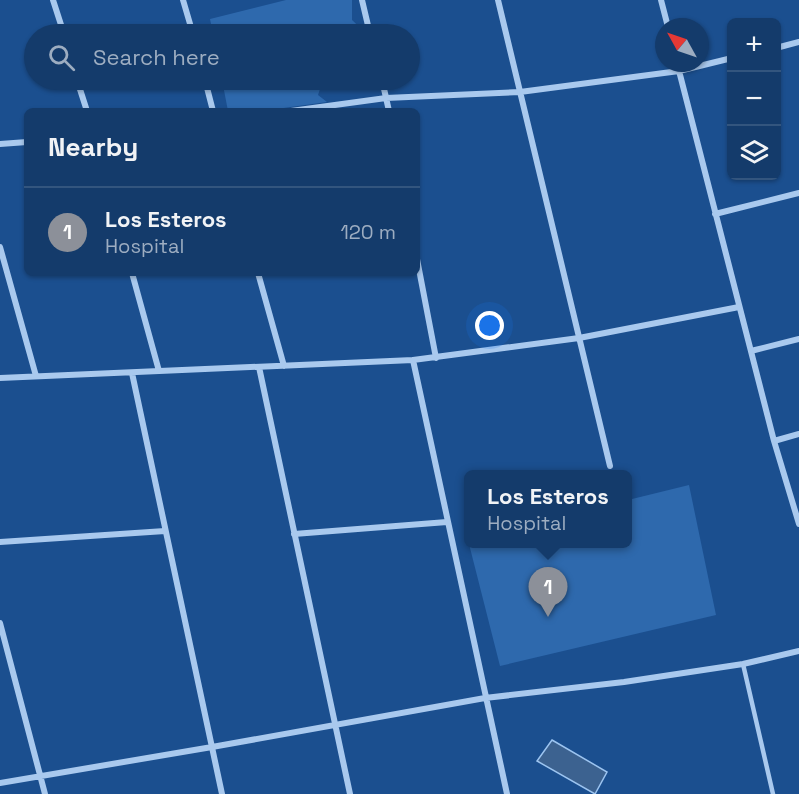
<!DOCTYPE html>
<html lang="en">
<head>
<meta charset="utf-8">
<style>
	:root { --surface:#143b6b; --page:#214673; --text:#f1f3f6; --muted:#9dadc1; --line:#33557e; --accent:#8c9099 }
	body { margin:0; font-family:"Space Grotesk",sans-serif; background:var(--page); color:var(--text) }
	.controls { position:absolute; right:18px; top:18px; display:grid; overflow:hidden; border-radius:9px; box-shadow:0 2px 4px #0004 }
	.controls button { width:54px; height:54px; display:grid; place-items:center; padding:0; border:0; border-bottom:2px solid var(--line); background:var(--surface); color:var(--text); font:30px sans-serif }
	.compass { position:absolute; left:655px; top:18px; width:54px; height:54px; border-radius:50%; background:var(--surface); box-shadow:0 2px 4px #0004; rotate:310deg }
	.you { position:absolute; left:490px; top:326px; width:21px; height:21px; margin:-15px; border:4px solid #fff; border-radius:50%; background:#1a73e8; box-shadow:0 0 0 9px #1a73e833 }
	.badge { display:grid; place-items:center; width:39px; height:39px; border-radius:50%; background:var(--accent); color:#fff; font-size:20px; font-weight:700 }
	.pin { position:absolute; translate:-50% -50px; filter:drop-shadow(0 2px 3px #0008) }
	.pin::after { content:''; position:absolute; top:32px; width:21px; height:18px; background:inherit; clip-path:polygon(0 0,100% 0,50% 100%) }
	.popup { position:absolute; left:464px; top:470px; width:168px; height:78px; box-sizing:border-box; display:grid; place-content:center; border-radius:9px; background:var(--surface); filter:drop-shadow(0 2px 4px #0005); font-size:20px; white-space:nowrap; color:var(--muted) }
	.popup b { font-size:22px; color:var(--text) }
	.popup::after { content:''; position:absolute; left:50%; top:100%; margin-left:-12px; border:12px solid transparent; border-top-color:var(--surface) }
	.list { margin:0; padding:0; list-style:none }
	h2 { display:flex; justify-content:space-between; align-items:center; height:78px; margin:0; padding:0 24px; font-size:26px }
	h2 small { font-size:20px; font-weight:400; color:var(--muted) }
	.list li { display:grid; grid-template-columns:39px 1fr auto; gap:18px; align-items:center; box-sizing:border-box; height:90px; padding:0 24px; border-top:2px solid var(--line) }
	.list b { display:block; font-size:22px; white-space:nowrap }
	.list p { margin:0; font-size:20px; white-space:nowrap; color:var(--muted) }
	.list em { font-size:20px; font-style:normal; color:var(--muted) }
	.icon { flex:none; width:33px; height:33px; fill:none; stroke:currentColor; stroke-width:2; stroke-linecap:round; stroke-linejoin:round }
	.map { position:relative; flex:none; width:799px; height:794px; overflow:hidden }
	.search { position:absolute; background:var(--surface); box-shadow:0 2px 4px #0004; left:24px; top:24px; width:396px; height:66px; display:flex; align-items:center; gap:15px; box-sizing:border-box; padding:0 21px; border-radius:33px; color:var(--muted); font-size:22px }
	.panel { position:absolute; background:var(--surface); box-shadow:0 2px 4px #0004; left:24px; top:108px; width:396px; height:168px; border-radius:9px }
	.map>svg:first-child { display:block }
	.green { fill:#2e69ad }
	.water { fill:#3c6290; stroke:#9cc4f0; stroke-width:1.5 }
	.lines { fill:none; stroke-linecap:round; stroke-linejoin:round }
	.lane { stroke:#a9c9ee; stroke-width:4.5 }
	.street { stroke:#a9c9ee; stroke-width:6 }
</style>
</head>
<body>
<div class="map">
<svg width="799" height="794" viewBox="0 0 799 794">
	<rect width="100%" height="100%" fill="#1b4f8f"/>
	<path class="green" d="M286,0H352V20L367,34H213L210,19Z
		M222,80H323L318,95L327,102L262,111H228Z
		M689,485L716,615L500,666L469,544H628V500Z"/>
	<path class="water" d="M552,740L607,772L595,794L537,761Z"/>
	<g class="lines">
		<path class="lane" d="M743,664L773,794"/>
		<path class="street" d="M53,0L64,34
			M183,0L193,34
			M362,0L370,34
			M498,0L610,466
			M661,0L668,27
			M776,48L799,42
			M677,63L774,441L799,524
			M77,80L87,111
			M205,80L213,111
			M382,80L389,111
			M291,111L386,98L520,92L679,71L732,58
			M0,144L27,142
			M715,214L799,193
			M0,247L36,376
			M417,259L436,358
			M132,273L159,371
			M258,273L284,366
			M751,351L799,339
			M413,360L507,794
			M259,367L350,794
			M132,373L222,794
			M0,378L413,360L579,338L739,307
			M774,441L799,434
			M294,534L447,522
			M0,542L165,531
			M0,623L45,794
			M0,783L212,747L485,698L624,682L743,664L799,651"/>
	</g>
</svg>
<div class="controls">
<button>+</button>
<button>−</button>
<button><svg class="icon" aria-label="layers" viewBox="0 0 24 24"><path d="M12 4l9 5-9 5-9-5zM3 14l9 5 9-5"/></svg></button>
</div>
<svg class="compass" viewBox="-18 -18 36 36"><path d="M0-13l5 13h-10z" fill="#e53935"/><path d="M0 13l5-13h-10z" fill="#9dadc1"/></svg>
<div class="you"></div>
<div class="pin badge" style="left:548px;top:617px">1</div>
<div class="popup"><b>Los Esteros</b>Hospital</div>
<div class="search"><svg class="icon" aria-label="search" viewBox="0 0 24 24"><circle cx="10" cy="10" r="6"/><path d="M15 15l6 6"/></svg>Search here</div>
<section class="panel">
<h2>Nearby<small></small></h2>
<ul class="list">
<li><span class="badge">1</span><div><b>Los Esteros</b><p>Hospital</p></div><em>120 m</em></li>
</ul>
</section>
</div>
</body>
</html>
